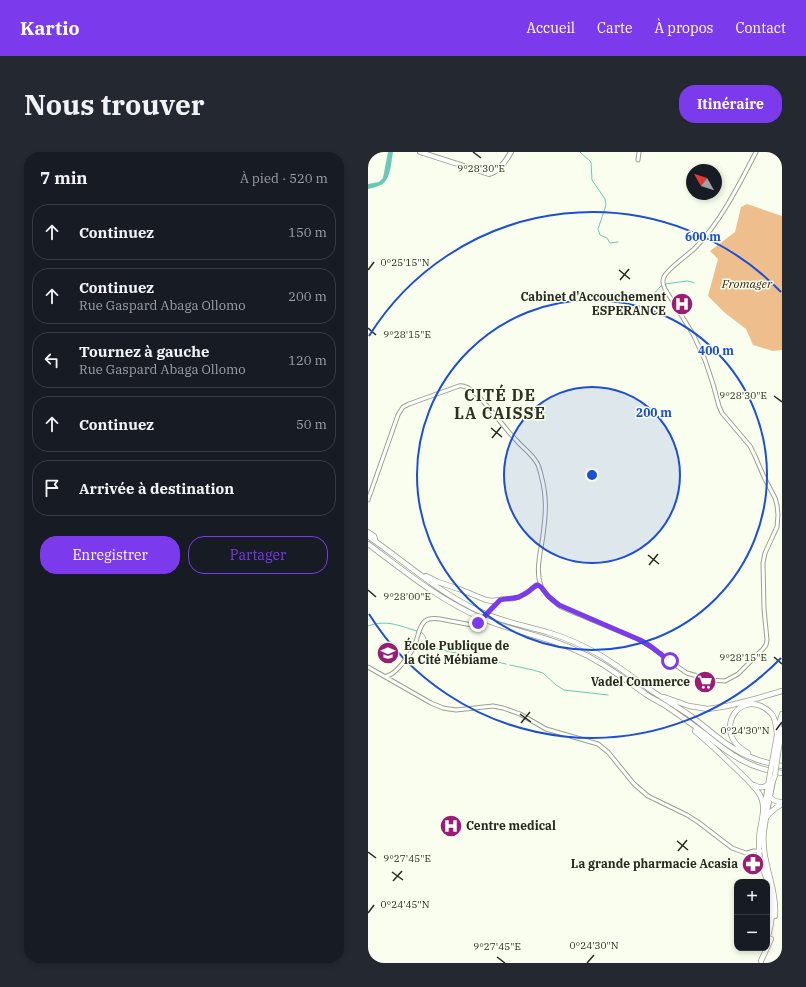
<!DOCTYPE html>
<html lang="fr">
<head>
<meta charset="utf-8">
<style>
	:root { --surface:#171b24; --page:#242831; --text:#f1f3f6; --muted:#9ea1a6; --line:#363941; --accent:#7c3aed }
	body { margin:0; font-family:"IBM Plex Serif",serif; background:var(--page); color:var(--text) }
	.controls { position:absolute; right:12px; bottom:12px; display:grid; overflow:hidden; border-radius:8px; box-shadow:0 2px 6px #0003 }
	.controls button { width:36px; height:36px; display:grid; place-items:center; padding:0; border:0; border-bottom:1px solid var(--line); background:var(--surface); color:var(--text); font:20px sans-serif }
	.compass { position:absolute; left:318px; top:12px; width:36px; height:36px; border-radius:50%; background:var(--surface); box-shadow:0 2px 6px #0003; rotate:309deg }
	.stop { position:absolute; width:12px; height:12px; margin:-9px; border:3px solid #7c3aed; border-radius:50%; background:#fff }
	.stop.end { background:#7c3aed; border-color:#fff; box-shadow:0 1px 4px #0008 }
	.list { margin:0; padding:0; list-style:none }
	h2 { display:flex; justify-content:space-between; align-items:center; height:52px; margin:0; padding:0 16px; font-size:17px }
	h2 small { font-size:13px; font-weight:400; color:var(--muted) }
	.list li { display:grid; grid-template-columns:26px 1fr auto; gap:12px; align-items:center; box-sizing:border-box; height:56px; margin:0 8px 8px; padding:0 8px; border:1px solid var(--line); border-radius:16px }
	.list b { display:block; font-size:15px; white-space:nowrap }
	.list p { margin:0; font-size:13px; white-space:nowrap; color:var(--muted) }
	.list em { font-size:13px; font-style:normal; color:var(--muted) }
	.actions { display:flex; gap:8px; padding:12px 16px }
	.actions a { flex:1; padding:9px 0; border:1px solid var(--accent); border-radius:16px; text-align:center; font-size:14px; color:var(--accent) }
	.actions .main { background:var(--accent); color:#fff }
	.icon { flex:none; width:22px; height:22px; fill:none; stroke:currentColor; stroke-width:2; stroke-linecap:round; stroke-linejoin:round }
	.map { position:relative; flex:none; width:414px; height:811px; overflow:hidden; border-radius:16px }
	header { display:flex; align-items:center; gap:24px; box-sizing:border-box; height:56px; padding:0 20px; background:var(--accent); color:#fff }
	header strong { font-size:19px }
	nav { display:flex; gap:22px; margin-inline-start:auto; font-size:14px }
	.intro { display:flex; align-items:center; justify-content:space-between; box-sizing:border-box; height:96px; padding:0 24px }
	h1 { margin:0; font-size:28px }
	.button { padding:10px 18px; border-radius:16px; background:var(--accent); color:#fff; font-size:14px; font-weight:700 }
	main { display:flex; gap:24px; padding:0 24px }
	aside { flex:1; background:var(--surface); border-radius:16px; box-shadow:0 2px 6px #0003 }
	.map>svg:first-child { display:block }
	.green { fill:#eebf8c }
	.water { fill:#6ac8b5 }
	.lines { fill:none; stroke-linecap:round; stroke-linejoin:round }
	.stream { stroke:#6ac8b5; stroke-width:1 }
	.minor-casing { stroke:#99a189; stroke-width:5 }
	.major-casing { stroke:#99a189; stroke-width:6 }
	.highway-casing { stroke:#99a189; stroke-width:6 }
	.minor { stroke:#fff; stroke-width:3 }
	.major { stroke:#fff; stroke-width:4 }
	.highway { stroke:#fff; stroke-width:4.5 }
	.minor-bridge-casing { stroke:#99a189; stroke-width:5; stroke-linecap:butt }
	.highway-bridge-casing { stroke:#99a189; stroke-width:6; stroke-linecap:butt }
	.minor-bridge { stroke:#fff; stroke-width:3 }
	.highway-bridge { stroke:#fff; stroke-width:4.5 }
	.route { stroke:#7c3aed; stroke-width:5 }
	.ticks { fill:none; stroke:#262a20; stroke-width:1.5 }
	.ring { fill:none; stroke:#1d4ed8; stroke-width:2 }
	.labels { text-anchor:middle; stroke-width:3; stroke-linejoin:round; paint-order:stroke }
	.park-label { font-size:12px; font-style:italic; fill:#3f2a11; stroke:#f9feef }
	.poi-label { font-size:12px; font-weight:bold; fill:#262a20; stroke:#f9feef; text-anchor:end }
	.district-label { font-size:16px; font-weight:bold; letter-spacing:1px; fill:#2b321e; stroke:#f9feef }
	.ticks-label { font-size:10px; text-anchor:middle; fill:#262a20; stroke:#f9feef; stroke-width:3; stroke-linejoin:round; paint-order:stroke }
	.centre { fill:#1d4ed8; stroke:#f9feef; stroke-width:2 }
	.ring-label { font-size:12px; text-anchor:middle; font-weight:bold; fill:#1d4ed8; stroke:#f9feef; stroke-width:3; stroke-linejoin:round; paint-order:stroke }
</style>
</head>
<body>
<header>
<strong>Kartio</strong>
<nav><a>Accueil</a><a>Carte</a><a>À propos</a><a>Contact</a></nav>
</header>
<div class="intro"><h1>Nous trouver</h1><a class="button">Itinéraire</a></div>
<main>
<aside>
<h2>7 min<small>À pied · 520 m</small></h2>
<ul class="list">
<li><svg class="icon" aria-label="ahead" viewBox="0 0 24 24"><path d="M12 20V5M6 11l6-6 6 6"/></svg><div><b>Continuez</b></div><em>150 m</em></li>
<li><svg class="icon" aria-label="ahead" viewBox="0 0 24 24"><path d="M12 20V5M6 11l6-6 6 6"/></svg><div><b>Continuez</b><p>Rue Gaspard Abaga Ollomo</p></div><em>200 m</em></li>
<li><svg class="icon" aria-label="left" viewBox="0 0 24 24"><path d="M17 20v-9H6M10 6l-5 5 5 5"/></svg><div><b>Tournez à gauche</b><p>Rue Gaspard Abaga Ollomo</p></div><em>120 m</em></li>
<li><svg class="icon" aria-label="ahead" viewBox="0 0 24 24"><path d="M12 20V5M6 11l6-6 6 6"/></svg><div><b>Continuez</b></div><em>50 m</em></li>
<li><svg class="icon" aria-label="arrive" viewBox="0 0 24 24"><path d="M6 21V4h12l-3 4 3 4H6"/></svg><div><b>Arrivée à destination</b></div></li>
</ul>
<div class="actions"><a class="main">Enregistrer</a><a>Partager</a></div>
</aside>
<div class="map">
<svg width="414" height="811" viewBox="0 0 414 811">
	<rect width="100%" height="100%" fill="#f9feef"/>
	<path class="green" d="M379,52L414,64V198L405,199L385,193L378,177L357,161L340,144L350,107L342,99L367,80L373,55Z"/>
	<path class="water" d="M20,0H25C23,10 23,28 13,33C9,35 4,36 0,37V32L11,30L15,26Z"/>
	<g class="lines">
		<path class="stream" d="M212,0L223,10L224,28L237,47L238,53L230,77L232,83L239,86L242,91L250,90
			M297,132L319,129L324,130L326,131
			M282,146L293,134
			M0,474C19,467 31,474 49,479
			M53,480C58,483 59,490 61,495L138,512
			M142,513L165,518L175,521L188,533L196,538L240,543"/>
		<g class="minor-casing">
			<path id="minor" d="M270,8L271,0
				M0,348L30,263L35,255L41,252L91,234C103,232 117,252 125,261C133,270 140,280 149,289C155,296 164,302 169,311C171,314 172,319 173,323C179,344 178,361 175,383C173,399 167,418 173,434
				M125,455L133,447C137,447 140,447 143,447C154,446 161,439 168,433H170L173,435L183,447L193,455L272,488L285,496L301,509L319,521L343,528L357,529L370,522L395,497L398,493L399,488L396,457L395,411L397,401L409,375L410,363L409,353L407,346L396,325L387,304L382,294L354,261L351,254L345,232L337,208L325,182L297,137C295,133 294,129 296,125C299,117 320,103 327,96C352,71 372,31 388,0
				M0,515L63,551L75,556L88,558L125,554L135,556L152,562L178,577L230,592L240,600L266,632L280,644L319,663L330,670L364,696L383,703L392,711
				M19,524C28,522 41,504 46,495C50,487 50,475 57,469C61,466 66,466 72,467L104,473L108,472L112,469
				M379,701L386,699H393"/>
		</g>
		<g class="major-casing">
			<path id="major" d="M52,0L121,22C131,20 138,9 143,0
				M396,655L399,640
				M398,665L405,629"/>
		</g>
		<g class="highway-casing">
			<path id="highway" d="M0,380L6,384L7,387
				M0,384C37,410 71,441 113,460C135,470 159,474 182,481C199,486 216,494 232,503C250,514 267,527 284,539C296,547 308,554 320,562C341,577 360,597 385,606C394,610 404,612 414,614
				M0,392C35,418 70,447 111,465C141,479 175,483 205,497C234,509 254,526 279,543C285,547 292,550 298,554C311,563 324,572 337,582C361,602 382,617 414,621
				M58,424L70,430L91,437L118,448L124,449L131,448
				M296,545L321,554L340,557L359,554L387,547L414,539
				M327,579C340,590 353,602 365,614C374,623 385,632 392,643C398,654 394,667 392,678C391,684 391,690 391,696C390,707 396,718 399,729C406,748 405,769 399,788
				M406,600L411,572L414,562
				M380,601C375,598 369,594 366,589C354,570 371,545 393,554C397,556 402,559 405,564C408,569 408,576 409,582
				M410,601L414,577
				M402,622L399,640C402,647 406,650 414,650
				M386,633C395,638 398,634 405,629L407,623
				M407,764C409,734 392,708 396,678C397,675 397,670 398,666C401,660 409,655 414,652
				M393,809L403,787"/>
		</g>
		<use href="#minor" class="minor"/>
		<use href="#major" class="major"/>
		<use href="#highway" class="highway"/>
		<g class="minor-bridge-casing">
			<path id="minor-bridge" d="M112,469L125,455"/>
		</g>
		<g class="highway-bridge-casing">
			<path id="highway-bridge" d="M402,622L406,600
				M407,623L410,601"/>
		</g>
		<use href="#minor-bridge" class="minor-bridge"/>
		<use href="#highway-bridge" class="highway-bridge"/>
	</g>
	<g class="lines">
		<path class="route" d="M110,471L132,448C138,446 144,447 151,445C154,443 157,442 160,440C163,438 166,434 170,433L173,435L180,444L191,453L272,488L282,494L302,509"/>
	</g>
	<path class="ticks" d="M105,0L113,6M0,118L6,110M251,118L262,127M252,128L261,117M0,176L8,183M406,244L414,250M123,276L134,285M124,286L133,275M280,403L291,412M281,413L290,402M0,438L8,445M406,505L414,512M152,562L163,570M153,571L162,560M408,578L414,570M309,689L320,698M310,699L319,688M0,700L8,706M24,720L35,728M25,729L34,719M0,761L6,753M129,805L137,811M219,811L226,803"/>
	<circle cx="224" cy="323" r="88" fill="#1d4ed8" fill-opacity=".12"/>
	<g class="ring">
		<circle cx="224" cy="323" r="88"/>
		<circle cx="224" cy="323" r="175"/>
		<path d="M413 506A263 263 0 0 1 1 462M1 184A263 263 0 0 1 413 140"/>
	</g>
	<defs>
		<g id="hospital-disc" transform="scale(1.15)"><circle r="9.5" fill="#9b1d73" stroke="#f9feef"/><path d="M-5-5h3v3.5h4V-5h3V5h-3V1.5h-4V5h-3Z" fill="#fff"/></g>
		<g id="school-disc" transform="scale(1.15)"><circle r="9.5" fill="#9b1d73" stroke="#f9feef"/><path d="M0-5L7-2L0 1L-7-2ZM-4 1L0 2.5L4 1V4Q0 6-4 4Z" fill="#fff"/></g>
		<g id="supermarket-disc" transform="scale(1.15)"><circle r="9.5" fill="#9b1d73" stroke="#f9feef"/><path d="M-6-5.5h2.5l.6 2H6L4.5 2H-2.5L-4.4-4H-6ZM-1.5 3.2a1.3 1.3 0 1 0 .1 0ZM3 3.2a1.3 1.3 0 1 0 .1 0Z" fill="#fff"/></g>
		<g id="pharmacy-disc" transform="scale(1.15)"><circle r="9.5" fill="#9b1d73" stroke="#f9feef"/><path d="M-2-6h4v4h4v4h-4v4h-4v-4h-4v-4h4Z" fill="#fff"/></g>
	</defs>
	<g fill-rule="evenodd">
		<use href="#hospital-disc" x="314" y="152"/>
		<use href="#school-disc" x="20" y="501"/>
		<use href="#supermarket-disc" x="337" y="530"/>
		<use href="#hospital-disc" x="83" y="674"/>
		<use href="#pharmacy-disc" x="385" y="712"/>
	</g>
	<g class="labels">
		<g class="park-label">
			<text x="379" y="136">Fromager</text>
		</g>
		<g class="poi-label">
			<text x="298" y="149">Cabinet d'Accouchement<tspan x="298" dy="14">ESPERANCE</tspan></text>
			<text x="36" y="498" text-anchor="start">École Publique de<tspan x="36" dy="14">la Cité Mébiame</tspan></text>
			<text x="322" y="534">Vadel Commerce</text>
			<text x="98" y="678" text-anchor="start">Centre medical</text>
			<text x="370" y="716">La grande pharmacie Acasia</text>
		</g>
		<g class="district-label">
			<text x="132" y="249">CITÉ DE<tspan x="132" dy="18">LA CAISSE</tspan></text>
		</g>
	</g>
	<g class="ticks-label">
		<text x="113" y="20">9°28'30"E</text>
		<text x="37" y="114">0°25'15"N</text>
		<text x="39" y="186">9°28'15"E</text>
		<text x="375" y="247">9°28'30"E</text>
		<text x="39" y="448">9°28'00"E</text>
		<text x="375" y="509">9°28'15"E</text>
		<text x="377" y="582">0°24'30"N</text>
		<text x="39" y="710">9°27'45"E</text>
		<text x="37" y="756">0°24'45"N</text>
		<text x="226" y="797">0°24'30"N</text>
		<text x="129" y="798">9°27'45"E</text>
	</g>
	<circle cx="224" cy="323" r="6" class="centre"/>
	<g class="ring-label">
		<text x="335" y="89">600 m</text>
		<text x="348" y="203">400 m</text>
		<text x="286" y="265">200 m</text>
	</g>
</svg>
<div class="controls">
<button>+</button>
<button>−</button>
</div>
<svg class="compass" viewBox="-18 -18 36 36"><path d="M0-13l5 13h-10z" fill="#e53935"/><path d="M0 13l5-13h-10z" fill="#9ea1a6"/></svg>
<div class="stop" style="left:302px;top:509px"></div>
<div class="stop end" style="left:110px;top:471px"></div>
</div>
</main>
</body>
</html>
